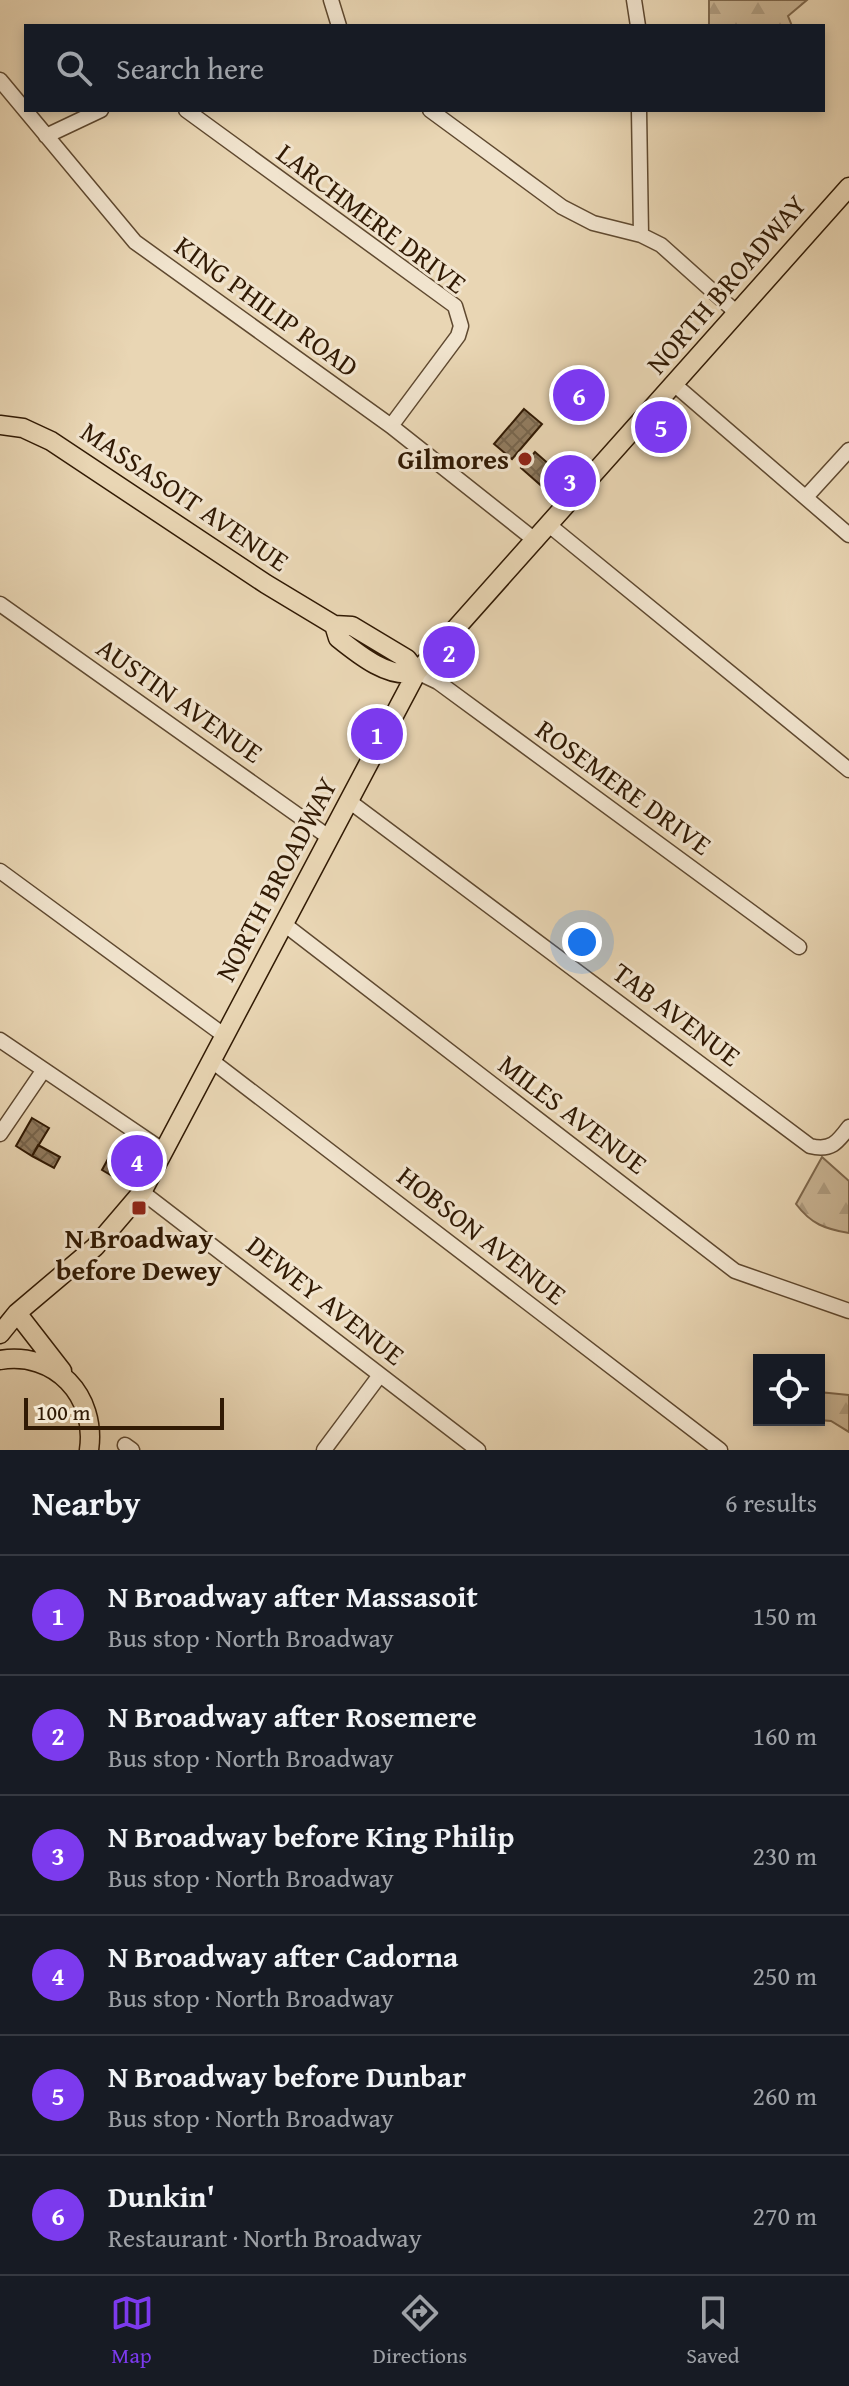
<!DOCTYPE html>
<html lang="en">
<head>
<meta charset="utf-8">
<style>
	:root { --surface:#171b24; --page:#242831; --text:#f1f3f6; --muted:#9ea1a6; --line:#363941; --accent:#7c3aed }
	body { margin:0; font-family:"Gentium Book Plus",serif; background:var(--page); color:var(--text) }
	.controls { position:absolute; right:24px; bottom:24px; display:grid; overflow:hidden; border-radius:0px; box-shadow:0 4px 12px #0003 }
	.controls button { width:72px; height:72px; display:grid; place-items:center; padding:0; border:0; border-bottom:2px solid var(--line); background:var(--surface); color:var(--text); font:40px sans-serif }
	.scale { position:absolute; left:24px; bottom:20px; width:200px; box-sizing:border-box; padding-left:8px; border:4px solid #311a04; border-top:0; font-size:22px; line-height:28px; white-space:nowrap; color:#311a04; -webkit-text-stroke:6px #f1e4ce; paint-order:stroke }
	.you { position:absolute; left:582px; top:942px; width:28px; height:28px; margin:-20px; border:6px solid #fff; border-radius:50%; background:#1a73e8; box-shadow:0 0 0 12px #1a73e833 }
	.badge { display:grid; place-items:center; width:52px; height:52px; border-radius:50%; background:var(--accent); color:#fff; font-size:26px; font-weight:700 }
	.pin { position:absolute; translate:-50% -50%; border:4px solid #fff; box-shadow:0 2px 8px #0006 }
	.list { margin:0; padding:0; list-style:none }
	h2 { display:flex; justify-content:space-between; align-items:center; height:104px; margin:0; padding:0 32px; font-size:34px }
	h2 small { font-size:26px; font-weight:400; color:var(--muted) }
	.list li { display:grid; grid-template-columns:52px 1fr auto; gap:24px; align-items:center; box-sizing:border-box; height:120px; padding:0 32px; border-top:2px solid var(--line) }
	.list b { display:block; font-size:30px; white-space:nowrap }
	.list p { margin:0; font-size:26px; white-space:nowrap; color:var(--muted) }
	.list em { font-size:26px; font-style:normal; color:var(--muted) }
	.icon { flex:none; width:44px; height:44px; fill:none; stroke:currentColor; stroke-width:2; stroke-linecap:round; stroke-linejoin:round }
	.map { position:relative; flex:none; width:849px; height:1450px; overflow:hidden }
	.search { position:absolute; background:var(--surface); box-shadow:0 4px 12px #0003; left:24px; right:24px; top:24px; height:88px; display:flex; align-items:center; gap:20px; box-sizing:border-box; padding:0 28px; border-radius:0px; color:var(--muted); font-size:30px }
	.sheet { height:824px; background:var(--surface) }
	nav { display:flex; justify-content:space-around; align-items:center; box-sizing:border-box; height:112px; border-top:2px solid var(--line); background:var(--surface); font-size:22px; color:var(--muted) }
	nav a { display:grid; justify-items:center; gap:4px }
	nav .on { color:var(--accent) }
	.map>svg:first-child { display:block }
	.forest { fill:url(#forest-firs); stroke:#7e684d; stroke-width:2 }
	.building { fill:url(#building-cross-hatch); stroke:#311a04; stroke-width:2 }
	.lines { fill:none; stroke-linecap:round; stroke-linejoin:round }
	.minor-casing { stroke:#5f4930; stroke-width:17 }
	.major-casing { stroke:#311a04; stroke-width:21 }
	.minor { stroke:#f1e4ce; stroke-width:14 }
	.major { stroke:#e9d6b4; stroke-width:18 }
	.poi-dot { fill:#8f2418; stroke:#f1e4ce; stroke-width:3 }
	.labels { text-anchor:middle; stroke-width:6; stroke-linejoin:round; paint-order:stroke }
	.street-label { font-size:28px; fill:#311a04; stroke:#f1e4ce }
	.poi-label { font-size:28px; font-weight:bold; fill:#311a04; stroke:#f1e4ce; text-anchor:end }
</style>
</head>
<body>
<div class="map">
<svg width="849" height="1450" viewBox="0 0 849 1450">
	<defs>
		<pattern id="forest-firs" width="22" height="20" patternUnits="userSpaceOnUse" patternTransform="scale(2)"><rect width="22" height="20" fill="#cab696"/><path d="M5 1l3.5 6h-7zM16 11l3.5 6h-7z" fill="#ae9c80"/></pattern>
		<pattern id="building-cross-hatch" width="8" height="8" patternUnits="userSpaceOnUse" patternTransform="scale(2)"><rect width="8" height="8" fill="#917c60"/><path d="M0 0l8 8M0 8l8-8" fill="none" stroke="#77654d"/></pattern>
	</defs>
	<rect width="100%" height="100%" fill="#e9d6b4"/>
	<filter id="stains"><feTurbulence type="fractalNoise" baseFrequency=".0025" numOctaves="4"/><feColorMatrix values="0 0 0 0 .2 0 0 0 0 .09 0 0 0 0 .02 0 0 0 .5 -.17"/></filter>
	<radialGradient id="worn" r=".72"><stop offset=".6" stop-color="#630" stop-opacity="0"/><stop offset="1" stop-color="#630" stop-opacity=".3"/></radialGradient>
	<path class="forest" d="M709,0H807L788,16L792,26H709Z
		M822,1157L849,1181V1233C825,1229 811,1224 796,1204Z
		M819,1392L849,1395V1432L831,1421L819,1420Z"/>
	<path class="building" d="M577,373L600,389L579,414L559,393Z
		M524,409L542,424L512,459L494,444Z
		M535,452L559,473L545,489L521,468Z
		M32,1118L49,1128L32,1156L16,1146Z
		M38,1145L60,1157L54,1168L32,1156Z
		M115,1146L138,1159L124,1183L102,1170Z"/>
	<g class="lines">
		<g class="minor-casing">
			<path id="minor" d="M331,0L339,26
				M634,0L638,26
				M0,80L135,242L391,426L536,541
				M186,110L455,306L461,326L458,336L391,426
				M430,110L562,207L593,223L641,235L661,245L737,313
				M639,110L641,235
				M46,136L101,110
				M675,385L849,535
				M806,497L849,450
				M549,525L849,770
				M0,604L330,838
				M417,672L438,682L799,947
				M349,801L810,1146C831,1151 837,1143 849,1127
				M0,871L225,1036
				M284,924L735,1271L849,1311
				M0,1040L164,1151
				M212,1061L720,1450
				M0,1134L43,1071
				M142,1192L478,1450
				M125,1445L132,1450
				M324,1450L380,1375"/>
		</g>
		<g class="major-casing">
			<path id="major" d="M0,425L23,428L51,441L266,584L334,625L352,626L407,659L417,672C390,680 359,655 338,638L334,625
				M17,1313L62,1371
				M0,1334L17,1313L95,1247L142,1192L417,672L849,187
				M0,1360C55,1351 97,1396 89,1450"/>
		</g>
		<use href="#minor" class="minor"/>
		<use href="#major" class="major"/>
	</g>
	<g class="poi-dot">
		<circle cx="525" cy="459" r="8"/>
		<rect x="131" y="1200" width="16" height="16" rx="4"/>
	</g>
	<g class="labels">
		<g class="street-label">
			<text transform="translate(372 218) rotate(37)" y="10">LARCHMERE DRIVE</text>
			<text transform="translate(726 284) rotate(-49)" y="10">NORTH BROADWAY</text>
			<text transform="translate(267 306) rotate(36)" y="10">KING PHILIP ROAD</text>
			<text transform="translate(185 496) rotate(34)" y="10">MASSASOIT AVENUE</text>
			<text transform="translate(180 700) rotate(35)" y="10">AUSTIN AVENUE</text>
			<text transform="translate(624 787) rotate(36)" y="10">ROSEMERE DRIVE</text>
			<text transform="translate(276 879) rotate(-62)" y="10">NORTH BROADWAY</text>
			<text transform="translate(677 1014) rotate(37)" y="10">TAB AVENUE</text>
			<text transform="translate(573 1114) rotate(37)" y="10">MILES AVENUE</text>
			<text transform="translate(482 1235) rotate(38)" y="10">HOBSON AVENUE</text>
			<text transform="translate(326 1300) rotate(38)" y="10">DEWEY AVENUE</text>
		</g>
		<g class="poi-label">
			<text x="509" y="469">Gilmores</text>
			<text x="139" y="1248" text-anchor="middle">N Broadway<tspan x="139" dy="32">before Dewey</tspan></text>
		</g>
	</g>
	<rect width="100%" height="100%" filter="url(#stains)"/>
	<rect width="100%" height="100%" fill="url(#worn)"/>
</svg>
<div class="controls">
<button><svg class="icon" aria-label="locate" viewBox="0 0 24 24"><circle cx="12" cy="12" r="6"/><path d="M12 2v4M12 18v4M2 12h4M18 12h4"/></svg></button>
</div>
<div class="scale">100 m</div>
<div class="you"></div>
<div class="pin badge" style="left:377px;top:734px">1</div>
<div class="pin badge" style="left:449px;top:652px">2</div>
<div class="pin badge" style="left:570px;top:481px">3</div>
<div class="pin badge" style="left:137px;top:1161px">4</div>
<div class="pin badge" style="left:661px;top:427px">5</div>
<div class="pin badge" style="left:579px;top:395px">6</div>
<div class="search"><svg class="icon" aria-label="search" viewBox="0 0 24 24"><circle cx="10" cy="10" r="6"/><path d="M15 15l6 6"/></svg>Search here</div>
</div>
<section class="sheet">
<h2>Nearby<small>6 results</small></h2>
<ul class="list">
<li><span class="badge">1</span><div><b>N Broadway after Massasoit</b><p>Bus stop · North Broadway</p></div><em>150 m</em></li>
<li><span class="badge">2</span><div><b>N Broadway after Rosemere</b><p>Bus stop · North Broadway</p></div><em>160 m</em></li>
<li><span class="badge">3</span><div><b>N Broadway before King Philip</b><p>Bus stop · North Broadway</p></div><em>230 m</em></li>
<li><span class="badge">4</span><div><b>N Broadway after Cadorna</b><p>Bus stop · North Broadway</p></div><em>250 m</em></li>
<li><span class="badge">5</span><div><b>N Broadway before Dunbar</b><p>Bus stop · North Broadway</p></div><em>260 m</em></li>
<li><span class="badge">6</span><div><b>Dunkin'</b><p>Restaurant · North Broadway</p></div><em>270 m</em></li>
</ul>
</section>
<nav>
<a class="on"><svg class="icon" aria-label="map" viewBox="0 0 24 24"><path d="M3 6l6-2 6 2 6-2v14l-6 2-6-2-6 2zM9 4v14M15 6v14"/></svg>Map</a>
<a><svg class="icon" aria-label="directions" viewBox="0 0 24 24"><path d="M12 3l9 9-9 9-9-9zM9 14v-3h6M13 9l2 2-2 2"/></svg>Directions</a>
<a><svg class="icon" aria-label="saved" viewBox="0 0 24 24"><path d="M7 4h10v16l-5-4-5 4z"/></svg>Saved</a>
</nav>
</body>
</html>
